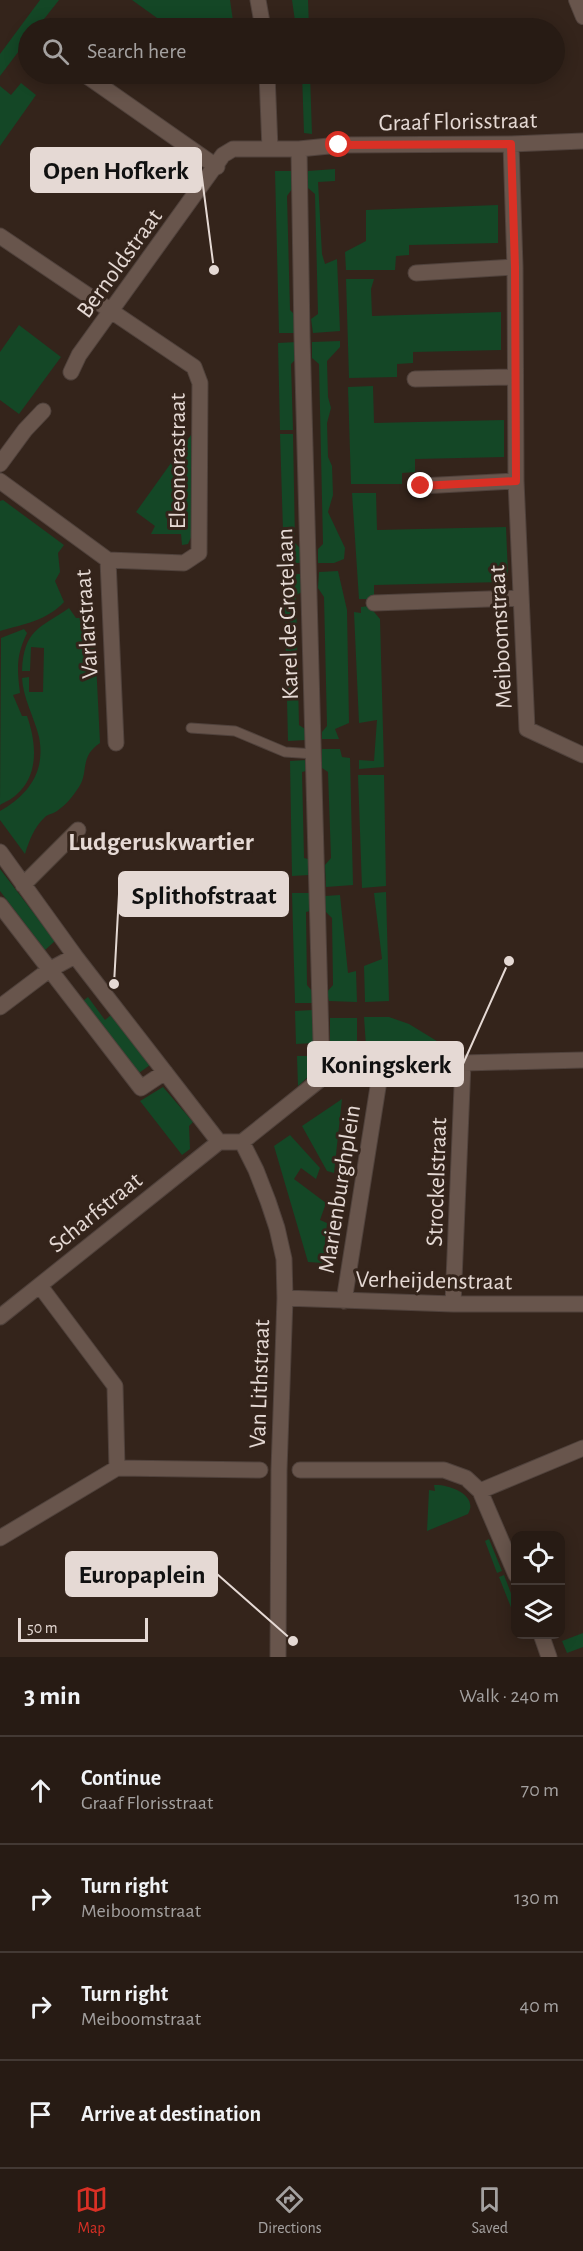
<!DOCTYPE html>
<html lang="en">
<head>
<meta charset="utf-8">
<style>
	:root { --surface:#271b14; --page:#332822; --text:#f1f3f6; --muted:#a4a1a0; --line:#433934; --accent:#d93025 }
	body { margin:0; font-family:"Alegreya Sans",sans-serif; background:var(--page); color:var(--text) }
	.controls { position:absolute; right:18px; bottom:18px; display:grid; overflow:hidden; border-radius:12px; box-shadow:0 3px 15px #0003 }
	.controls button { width:54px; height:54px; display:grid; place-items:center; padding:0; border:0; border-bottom:2px solid var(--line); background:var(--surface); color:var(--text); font:30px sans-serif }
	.scale { position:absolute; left:18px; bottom:15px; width:130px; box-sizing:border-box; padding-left:6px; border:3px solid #e5d9d4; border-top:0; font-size:16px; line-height:21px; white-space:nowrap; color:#e5d9d4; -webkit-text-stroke:4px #34241b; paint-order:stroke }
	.stop { position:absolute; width:18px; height:18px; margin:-14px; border:4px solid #d93025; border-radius:50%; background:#fff }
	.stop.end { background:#d93025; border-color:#fff; box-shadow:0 2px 6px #0008 }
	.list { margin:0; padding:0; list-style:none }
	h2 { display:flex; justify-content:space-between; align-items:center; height:78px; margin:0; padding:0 24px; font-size:26px }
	h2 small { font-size:20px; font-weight:400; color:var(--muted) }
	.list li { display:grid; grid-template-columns:39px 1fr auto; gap:18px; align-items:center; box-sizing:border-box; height:108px; padding:0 24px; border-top:2px solid var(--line) }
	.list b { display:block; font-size:22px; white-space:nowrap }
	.list p { margin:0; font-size:20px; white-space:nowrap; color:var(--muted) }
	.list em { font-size:20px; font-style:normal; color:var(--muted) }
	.icon { flex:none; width:33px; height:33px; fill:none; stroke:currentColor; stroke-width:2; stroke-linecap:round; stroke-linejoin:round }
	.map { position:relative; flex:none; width:583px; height:1657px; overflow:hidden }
	.search { position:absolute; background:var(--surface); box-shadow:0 3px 15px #0003; left:18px; right:18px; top:18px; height:66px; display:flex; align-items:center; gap:15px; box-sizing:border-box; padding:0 21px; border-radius:33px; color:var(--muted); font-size:22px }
	.sheet { height:510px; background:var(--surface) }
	nav { display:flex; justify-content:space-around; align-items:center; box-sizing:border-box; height:84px; border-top:2px solid var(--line); background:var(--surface); font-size:16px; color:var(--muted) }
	nav a { display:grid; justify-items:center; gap:3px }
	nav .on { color:var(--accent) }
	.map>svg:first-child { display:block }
	.green { fill:#144726 }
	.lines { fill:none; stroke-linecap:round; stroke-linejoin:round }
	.service-casing { stroke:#50423c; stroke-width:11 }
	.pedestrian-casing { stroke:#50423c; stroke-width:16 }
	.minor-casing { stroke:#50423c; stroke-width:17 }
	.service { stroke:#68554c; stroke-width:9 }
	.pedestrian { stroke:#68554c; stroke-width:14 }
	.minor { stroke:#68554c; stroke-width:15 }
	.route { stroke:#d93025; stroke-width:8 }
	.labels { text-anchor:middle; stroke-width:6; stroke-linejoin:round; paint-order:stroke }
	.street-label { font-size:24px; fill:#e5d9d4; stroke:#34241b }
	.neighbourhood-label { font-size:26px; font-weight:bold; fill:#e5d9d4; stroke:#34241b }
	.leader { fill:none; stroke:#e5d9d4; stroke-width:2 }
	.callout-dot { fill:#e5d9d4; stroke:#34241b; stroke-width:2 }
	.callout { fill:#e5d9d4; stroke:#e5d9d4; stroke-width:2 }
	.callout-label { font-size:26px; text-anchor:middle; font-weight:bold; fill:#111 }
</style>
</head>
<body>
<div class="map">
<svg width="583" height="1657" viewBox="0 0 583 1657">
	<rect width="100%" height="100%" fill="#34241b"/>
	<path class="green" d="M40,0H59L37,28H28V39L0,76V54Z
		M132,0H230L234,28H171Z
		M292,0H308L309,28H296Z
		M302,74H310L312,134L304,133Z
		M21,83L36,95L0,146V86L11,95Z
		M335,169V181L318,182L322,254L325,264L337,259L340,331L313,333L311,319L318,314L315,194L308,188V171Z
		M275,171H292V189L287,196L290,310L296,316L295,333H279Z
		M498,205V243L409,245V255L396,256L395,270H346L345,252L366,241V210Z
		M346,279H374L371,289L372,316L501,312V350L413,352V363L397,364V377L349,378Z
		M19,325L61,357L19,414L0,400V352Z
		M340,341V347L327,361L328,397L331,408L327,423L328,457L332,466L333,495L328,512L345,548L344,559L334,563H318V549L323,544L319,364L312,358V342Z
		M297,342V358L291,364L293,430H280L278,343Z
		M373,386L374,423L504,420V457L415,459V472L402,473V484H351L348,387Z
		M280,434H293L295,543L300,548L302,563H284Z
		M191,435L193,533L188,544L182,545L181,534H151L155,526L136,512Z
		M352,493H376L377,530L506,527L508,575L503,582L374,585V599H359Z
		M3,500L64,545L58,553L60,572L55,581L64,602C46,621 24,624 0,631V501Z
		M338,571L347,610L349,723L335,729L339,739H322V732L327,726L324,597L318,588L319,572Z
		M284,574H302V592L296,595L299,725L305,729L306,740L288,741Z
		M369,606L380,619L384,767L359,769V760L374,761L377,720L359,723L354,612L361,613V607Z
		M69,608L76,618H84L94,621L100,743C79,757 89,772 79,787C73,796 66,805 57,811C53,814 48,814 45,817C34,827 29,841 25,854L0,820V811C28,795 46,772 39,737C34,717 23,698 22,678L29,677V692H43L44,648L31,647L30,671H22C24,629 39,629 69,608Z
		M24,629L27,633C16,656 17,668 20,693L13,695L22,716H27C36,741 40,775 16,795C12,799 5,802 0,805L1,638Z
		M322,749H340L342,757L350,758L353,885L326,887L325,865L331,858L328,772L322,768Z
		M307,760L306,771L302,772L304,858L308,859L309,875L292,876L290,761Z
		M358,775H384L386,886L362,888Z
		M0,869L55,941L45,950L0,891Z
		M386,892L389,1001L365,1002L364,966L382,959L374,893Z
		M292,893H309L310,911L306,912L307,985L312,991V1003H295Z
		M340,895L348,973L356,971L357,1002L329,1001L327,992L333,985L332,918L325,911V896Z
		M88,997L105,1020L111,1015L150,1065L139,1073L83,1001Z
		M313,1010V1043L296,1044L295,1011Z
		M364,1017H389L409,1024L445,1046H366Z
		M330,1018H357V1047H330Z
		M297,1056H313L309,1076L298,1086Z
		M163,1087L193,1122L189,1126L190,1149L182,1155L140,1101Z
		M342,1099L334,1173L327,1171L302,1126Z
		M290,1135L320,1168L316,1179L301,1168L294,1179L326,1203L320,1220L327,1223L323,1263L308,1262L274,1146Z
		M434,1485C449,1484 479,1495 468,1514L427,1531L429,1490L435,1491Z
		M489,1539L502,1571L497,1573L485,1541Z
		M504,1575L515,1604V1608L512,1610L499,1577Z
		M583,1633V1647L567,1653L562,1641Z"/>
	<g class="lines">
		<g class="service-casing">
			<path id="service" d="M191,728L235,731L285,752L314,754"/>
		</g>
		<g class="pedestrian-casing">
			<path id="pedestrian" d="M576,0L583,17"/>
		</g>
		<g class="minor-casing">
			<path id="minor" d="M258,0L263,28
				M84,74L217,167
				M267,74L270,149
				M511,144L515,267L516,481L527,729L583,755
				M299,149L302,336L322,1078
				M0,236L194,367L200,383L199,553L184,563L108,560
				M416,273L515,267
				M71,372L79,355L223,155L233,149H299L339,145L511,144L583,141
				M415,379L515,377
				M0,464L25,430L43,411
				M0,481L108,560
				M421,486L516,481
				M108,560L116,743
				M374,603L520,598
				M0,852L75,956L219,1142H242
				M23,885L78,830
				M0,905L141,1088L165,1072
				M0,1007L49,970L75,956
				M242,1142L256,1170L268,1201L277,1228L284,1259L285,1298L279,1470L278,1657
				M242,1142L322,1078L362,1068L463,1063L583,1060
				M40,1286L115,1386L117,1468
				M285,1298L453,1304H583
				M344,1301L381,1068
				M453,1304L463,1063
				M0,1317L219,1142
				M300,1470H444L466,1478L480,1491L583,1448
				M480,1491L516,1575
				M0,1538L117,1468L260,1470
				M541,1634L549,1657"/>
		</g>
		<use href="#service" class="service"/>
		<use href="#pedestrian" class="pedestrian"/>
		<use href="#minor" class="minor"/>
	</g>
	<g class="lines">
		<path class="route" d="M339,145L511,144L515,267L516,481L421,486"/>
	</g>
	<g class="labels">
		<g class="street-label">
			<text transform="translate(458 121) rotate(-1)" y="8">Graaf Florisstraat</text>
			<text transform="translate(119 263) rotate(-54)" y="8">Bernoldstraat</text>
			<text transform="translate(177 461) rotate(-90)" y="8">Eleonorastraat</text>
			<text transform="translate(287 614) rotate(-92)" y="8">Karel de Grotelaan</text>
			<text transform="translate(86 624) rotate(-94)" y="8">Varlarstraat</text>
			<text transform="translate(500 637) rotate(-93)" y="8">Meiboomstraat</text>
			<text transform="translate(436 1182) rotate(-88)" y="8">Strockelstraat</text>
			<text transform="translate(339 1189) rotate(-81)" y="8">Marienburghplein</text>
			<text transform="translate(95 1212) rotate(-39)" y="8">Scharfstraat</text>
			<text transform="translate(434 1280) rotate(1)" y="8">Verheijdenstraat</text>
			<text transform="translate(259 1384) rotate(-88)" y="8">Van Lithstraat</text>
		</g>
		<g class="neighbourhood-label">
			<text x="161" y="850">Ludgeruskwartier</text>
		</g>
	</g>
	<path class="leader" d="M214 270L201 170M114 984L119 894M509 961L463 1064M293 1641L217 1574"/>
	<g class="callout-dot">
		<circle cx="214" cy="270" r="6"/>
		<circle cx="114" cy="984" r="6"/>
		<circle cx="509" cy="961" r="6"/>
		<circle cx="293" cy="1641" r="6"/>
	</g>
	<g class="callout">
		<rect x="31" y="148" width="170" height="44" rx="6"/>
		<rect x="119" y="872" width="169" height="44" rx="6"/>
		<rect x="308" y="1042" width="155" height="44" rx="6"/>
		<rect x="66" y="1552" width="151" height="44" rx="6"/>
	</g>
	<g class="callout-label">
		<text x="116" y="179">Open Hofkerk</text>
		<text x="204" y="904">Splithofstraat</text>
		<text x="386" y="1073">Koningskerk</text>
		<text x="142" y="1583">Europaplein</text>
	</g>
</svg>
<div class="controls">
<button><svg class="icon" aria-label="locate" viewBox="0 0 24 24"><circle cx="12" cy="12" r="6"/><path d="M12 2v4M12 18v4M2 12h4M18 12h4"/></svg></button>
<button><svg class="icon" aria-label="layers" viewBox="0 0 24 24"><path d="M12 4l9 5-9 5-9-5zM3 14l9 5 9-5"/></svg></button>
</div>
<div class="scale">50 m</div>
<div class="stop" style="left:339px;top:145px"></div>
<div class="stop end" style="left:421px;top:486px"></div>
<div class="search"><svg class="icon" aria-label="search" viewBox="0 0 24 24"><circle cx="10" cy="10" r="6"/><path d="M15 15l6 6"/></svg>Search here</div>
</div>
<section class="sheet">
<h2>3 min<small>Walk · 240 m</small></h2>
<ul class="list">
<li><svg class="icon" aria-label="ahead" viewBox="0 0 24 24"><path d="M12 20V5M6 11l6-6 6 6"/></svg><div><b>Continue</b><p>Graaf Florisstraat</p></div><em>70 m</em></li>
<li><svg class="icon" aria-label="right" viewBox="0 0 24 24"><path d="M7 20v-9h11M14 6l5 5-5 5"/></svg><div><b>Turn right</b><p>Meiboomstraat</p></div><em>130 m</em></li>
<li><svg class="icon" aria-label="right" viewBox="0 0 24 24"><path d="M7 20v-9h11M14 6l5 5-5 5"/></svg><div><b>Turn right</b><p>Meiboomstraat</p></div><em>40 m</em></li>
<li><svg class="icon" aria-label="arrive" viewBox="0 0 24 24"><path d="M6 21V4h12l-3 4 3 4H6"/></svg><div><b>Arrive at destination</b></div></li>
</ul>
</section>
<nav>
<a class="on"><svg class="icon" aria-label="map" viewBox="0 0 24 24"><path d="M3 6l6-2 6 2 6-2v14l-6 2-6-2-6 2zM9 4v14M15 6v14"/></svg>Map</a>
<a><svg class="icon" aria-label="directions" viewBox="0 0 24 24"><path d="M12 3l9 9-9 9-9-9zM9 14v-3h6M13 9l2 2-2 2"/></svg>Directions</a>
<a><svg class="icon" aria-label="saved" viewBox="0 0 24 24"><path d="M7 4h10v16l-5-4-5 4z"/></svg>Saved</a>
</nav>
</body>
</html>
